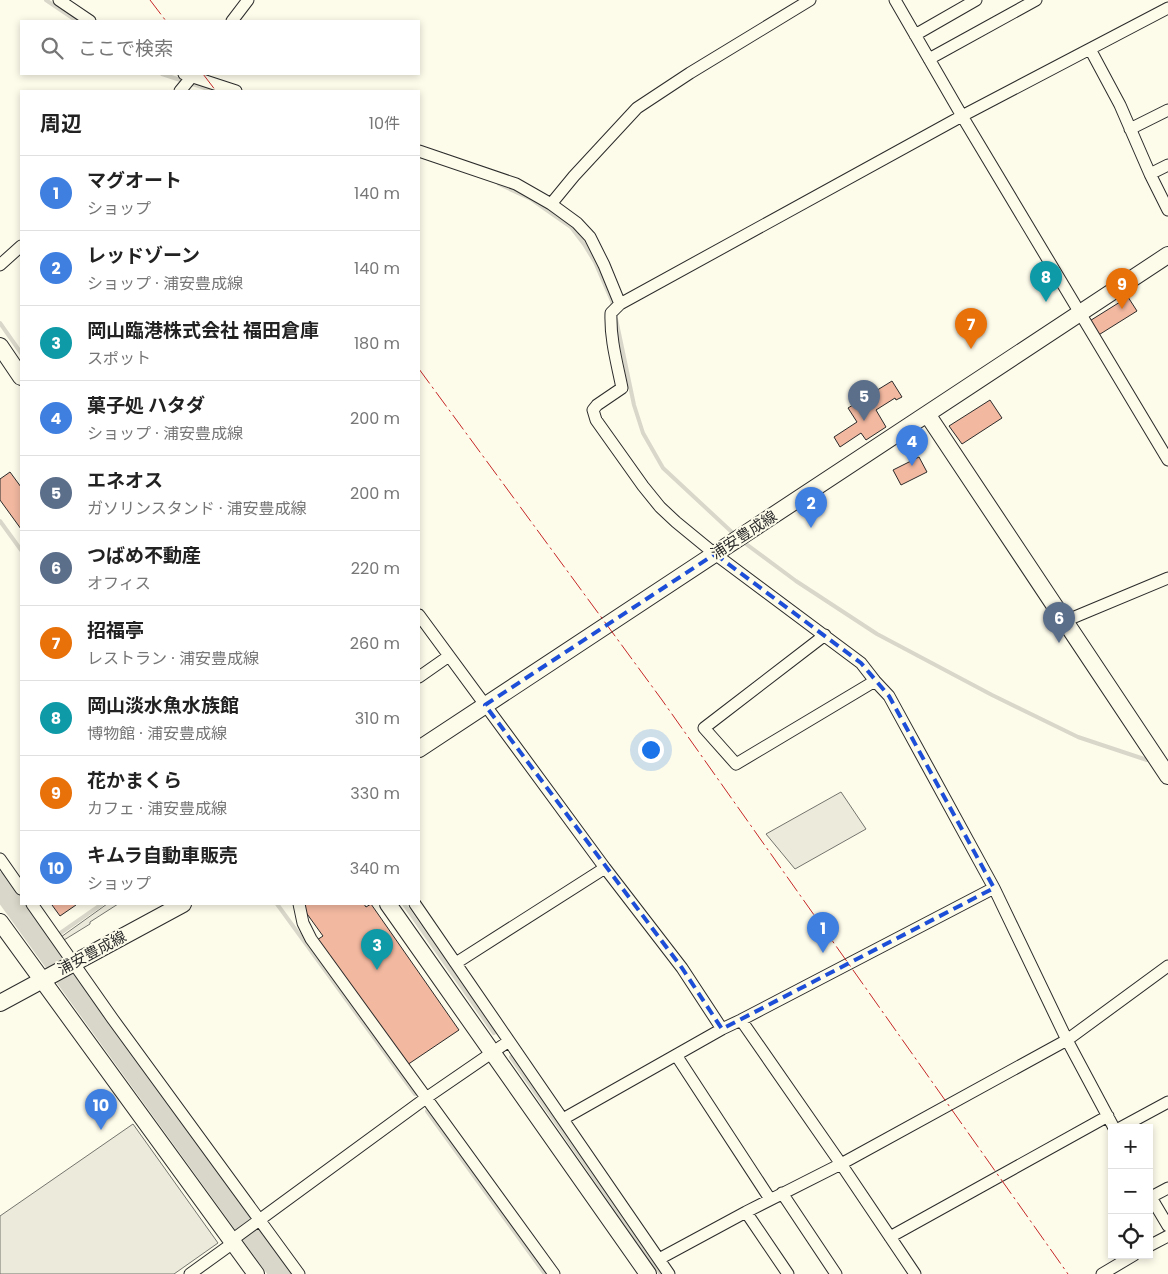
<!DOCTYPE html>
<html lang="ja">
<head>
<meta charset="utf-8">
<style>
	:root { --surface:#fff; --page:#f2f2f2; --text:#222; --muted:#767676; --line:#e0e0e0; --accent:#7c3aed }
	body { margin:0; font-family:Poppins,"Noto Sans JP",sans-serif; background:var(--page); color:var(--text) }
	.controls { position:absolute; right:15px; bottom:15px; display:grid; overflow:hidden; border-radius:0px; box-shadow:0 2px 8px #0003 }
	.controls button { width:45px; height:45px; display:grid; place-items:center; padding:0; border:0; border-bottom:1px solid var(--line); background:var(--surface); color:var(--text); font:25px sans-serif }
	.you { position:absolute; left:650px; top:749px; width:18px; height:18px; margin:-12px; border:4px solid #fff; border-radius:50%; background:#1a73e8; box-shadow:0 0 0 8px #1a73e833 }
	.badge { display:grid; place-items:center; width:32px; height:32px; border-radius:50%; background:var(--accent); color:#fff; font-size:16px; font-weight:700 }
	.pin { position:absolute; translate:-50% -41px; filter:drop-shadow(0 1px 2px #0008) }
	.pin::after { content:''; position:absolute; top:26px; width:18px; height:15px; background:inherit; clip-path:polygon(0 0,100% 0,50% 100%) }
	.list { margin:0; padding:0; list-style:none }
	h2 { display:flex; justify-content:space-between; align-items:center; height:65px; margin:0; padding:0 20px; font-size:21px }
	h2 small { font-size:16px; font-weight:400; color:var(--muted) }
	.list li { display:grid; grid-template-columns:32px 1fr auto; gap:15px; align-items:center; box-sizing:border-box; height:75px; padding:0 20px; border-top:1px solid var(--line) }
	.list b { display:block; font-size:19px; white-space:nowrap }
	.list p { margin:0; font-size:16px; white-space:nowrap; color:var(--muted) }
	.list em { font-size:16px; font-style:normal; color:var(--muted) }
	.icon { flex:none; width:28px; height:28px; fill:none; stroke:currentColor; stroke-width:2; stroke-linecap:round; stroke-linejoin:round }
	.map { position:relative; flex:none; width:1168px; height:1274px; overflow:hidden }
	.search { position:absolute; background:var(--surface); box-shadow:0 2px 8px #0003; left:20px; top:20px; width:400px; height:55px; display:flex; align-items:center; gap:12px; box-sizing:border-box; padding:0 18px; border-radius:0px; color:var(--muted); font-size:19px }
	.panel { position:absolute; background:var(--surface); box-shadow:0 2px 8px #0003; left:20px; top:90px; width:400px; height:815px; border-radius:0px }
	.map>svg:first-child { display:block }
	.green { fill:#ecebdb; stroke:#74746e }
	.lines { fill:none; stroke-linecap:round; stroke-linejoin:round }
	.stream { stroke:#d8d7c9; stroke-width:4 }
	.river { stroke:#d8d7c9; stroke-width:24 }
	.building { fill:#f2b8a0; stroke:#2b2b2b }
	.street-casing { stroke:#2b2b2b; stroke-width:13 }
	.secondary-casing { stroke:#2b2b2b; stroke-width:18 }
	.street { stroke:#fdfbea; stroke-width:11 }
	.secondary { stroke:#fdfbea; stroke-width:16 }
	.power { stroke:#c62828; stroke-width:1; stroke-dasharray:18 4 2.5 4; stroke-linecap:butt }
	.marked { fill:none; stroke:#1d4ed8; stroke-width:4; stroke-dasharray:10 6; stroke-linejoin:round }
	.labels { text-anchor:middle; stroke-width:4; stroke-linejoin:round; paint-order:stroke }
	.street-label { font-size:15px; fill:#2b2b2b; stroke:#fdfbea }
</style>
</head>
<body>
<div class="map">
<svg width="1168" height="1274" viewBox="0 0 1168 1274">
	<rect width="100%" height="100%" fill="#fdfbea"/>
	<path class="green" d="M841,792L866,829L795,869L766,834Z
		M107,904H118L90,922V924L64,940L61,937Z
		M133,1124L218,1243L174,1274H0V1216Z"/>
	<g class="lines">
		<path class="stream" d="M46,0L77,21
			M162,74L214,91
			M499,184L531,199L571,227L584,244L595,262L612,301L613,307
			M616,319L634,405L643,433L663,468L735,535
			M0,323L21,353
			M0,521L21,550
			M742,541L796,581L877,634L992,695L1078,737L1147,760
			M277,904L415,1094
			M404,904L494,1033
			M59,934L102,904
			M44,944L51,939
			M511,1057L661,1274
			M427,1111L545,1274"/>
		<path class="river" d="M0,884L282,1274"/>
	</g>
	<path class="building" d="M1128,297L1137,311L1097,336L1088,322Z
		M892,381L902,397L896,400L895,398L876,410L886,427L866,440L861,433L840,447L834,437L857,422L848,408Z
		M990,400L1002,418L962,444L949,426Z
		M919,457L927,472L901,485L893,470Z
		M10,472L21,487V529L0,500V479Z
		M54,904H75L76,905L60,916L52,905Z
		M307,904H364L366,907L371,904L459,1030L407,1065L361,999L359,1001L317,940L323,936L302,907Z"/>
	<g class="lines">
		<g class="street-casing">
			<path id="street" d="M59,0L90,21
				M895,0L962,116L1168,460
				M232,21L248,0
				M915,35L976,0
				M1090,49L1120,105L1150,174L1168,210
				M929,59L1036,0
				M184,74L236,91
				M180,91L194,74
				M1130,129L1168,110
				M419,151L516,184L551,204L577,223L590,237L604,265L620,304
				M1150,174L1168,165
				M551,204L574,176L637,108L690,73L810,0
				M0,265L21,246
				M419,615L605,868L682,968L722,1029
				M1065,621L1168,578
				M825,635L704,728L736,764L875,681
				M419,677L449,656
				M0,859L21,889
				M32,904L112,1018L299,1274
				M299,904L303,923L311,939L554,1274
				M415,904L669,1274
				M456,963L605,868
				M741,1020L841,1164L915,1274
				M676,1055L770,1199
				M563,1119L722,1029L741,1020L994,888
				M1114,1128L1067,1040L994,888L889,696L875,681L861,663L715,554L676,522L660,507L643,486L596,420L593,410L597,405L622,388C617,363 610,339 611,313L620,304L962,116L1168,8
				M1120,1128L1168,1102
				M782,1193L836,1274
				M1149,1194L1168,1226
				M1151,1197L1168,1188
				M746,1212L788,1274
				M890,1237L1108,1116
				M232,1240L426,1098L509,1041
				M1149,1246L1168,1236
				M659,1259L746,1212L841,1164L1067,1040L1168,966
				M190,1274L233,1243
				M1102,1274L1134,1255"/>
		</g>
		<g class="secondary-casing">
			<path id="secondary" d="M0,346L21,377
				M927,414L1168,776
				M419,749L1168,255
				M388,904L648,1274
				M0,922L256,1274
				M0,1003L183,904"/>
		</g>
		<use href="#street" class="street"/>
		<use href="#secondary" class="secondary"/>
		<path class="power" d="M150,0L166,21
			M203,74L216,91
			M419,369L662,700L1068,1274"/>
	</g>
	<path class="marked" d="M715,554L861,663L889,696L994,888L722,1029L682,968L485,705Z"/>
	<g class="labels">
		<g class="street-label">
			<text transform="translate(744 535) rotate(-33)" y="5">浦安豊成線</text>
			<text transform="translate(92 953) rotate(-28)" y="5">浦安豊成線</text>
		</g>
	</g>
</svg>
<div class="controls">
<button>+</button>
<button>−</button>
<button><svg class="icon" aria-label="locate" viewBox="0 0 24 24"><circle cx="12" cy="12" r="6"/><path d="M12 2v4M12 18v4M2 12h4M18 12h4"/></svg></button>
</div>
<div class="you"></div>
<div class="pin badge" style="left:823px;top:953px;background:#3f7fe0">1</div>
<div class="pin badge" style="left:811px;top:528px;background:#3f7fe0">2</div>
<div class="pin badge" style="left:377px;top:970px;background:#0f9aa8">3</div>
<div class="pin badge" style="left:912px;top:466px;background:#3f7fe0">4</div>
<div class="pin badge" style="left:864px;top:421px;background:#5c6f8a">5</div>
<div class="pin badge" style="left:1059px;top:643px;background:#5c6f8a">6</div>
<div class="pin badge" style="left:971px;top:349px;background:#e8710a">7</div>
<div class="pin badge" style="left:1046px;top:302px;background:#0f9aa8">8</div>
<div class="pin badge" style="left:1122px;top:309px;background:#e8710a">9</div>
<div class="pin badge" style="left:101px;top:1130px;background:#3f7fe0">10</div>
<div class="search"><svg class="icon" aria-label="search" viewBox="0 0 24 24"><circle cx="10" cy="10" r="6"/><path d="M15 15l6 6"/></svg>ここで検索</div>
<section class="panel">
<h2>周辺<small>10件</small></h2>
<ul class="list">
<li><span class="badge" style="background:#3f7fe0">1</span><div><b>マグオート</b><p>ショップ</p></div><em>140 m</em></li>
<li><span class="badge" style="background:#3f7fe0">2</span><div><b>レッドゾーン</b><p>ショップ · 浦安豊成線</p></div><em>140 m</em></li>
<li><span class="badge" style="background:#0f9aa8">3</span><div><b>岡山臨港株式会社 福田倉庫</b><p>スポット</p></div><em>180 m</em></li>
<li><span class="badge" style="background:#3f7fe0">4</span><div><b>菓子処 ハタダ</b><p>ショップ · 浦安豊成線</p></div><em>200 m</em></li>
<li><span class="badge" style="background:#5c6f8a">5</span><div><b>エネオス</b><p>ガソリンスタンド · 浦安豊成線</p></div><em>200 m</em></li>
<li><span class="badge" style="background:#5c6f8a">6</span><div><b>つばめ不動産</b><p>オフィス</p></div><em>220 m</em></li>
<li><span class="badge" style="background:#e8710a">7</span><div><b>招福亭</b><p>レストラン · 浦安豊成線</p></div><em>260 m</em></li>
<li><span class="badge" style="background:#0f9aa8">8</span><div><b>岡山淡水魚水族館</b><p>博物館 · 浦安豊成線</p></div><em>310 m</em></li>
<li><span class="badge" style="background:#e8710a">9</span><div><b>花かまくら</b><p>カフェ · 浦安豊成線</p></div><em>330 m</em></li>
<li><span class="badge" style="background:#3f7fe0">10</span><div><b>キムラ自動車販売</b><p>ショップ</p></div><em>340 m</em></li>
</ul>
</section>
</div>
</body>
</html>
